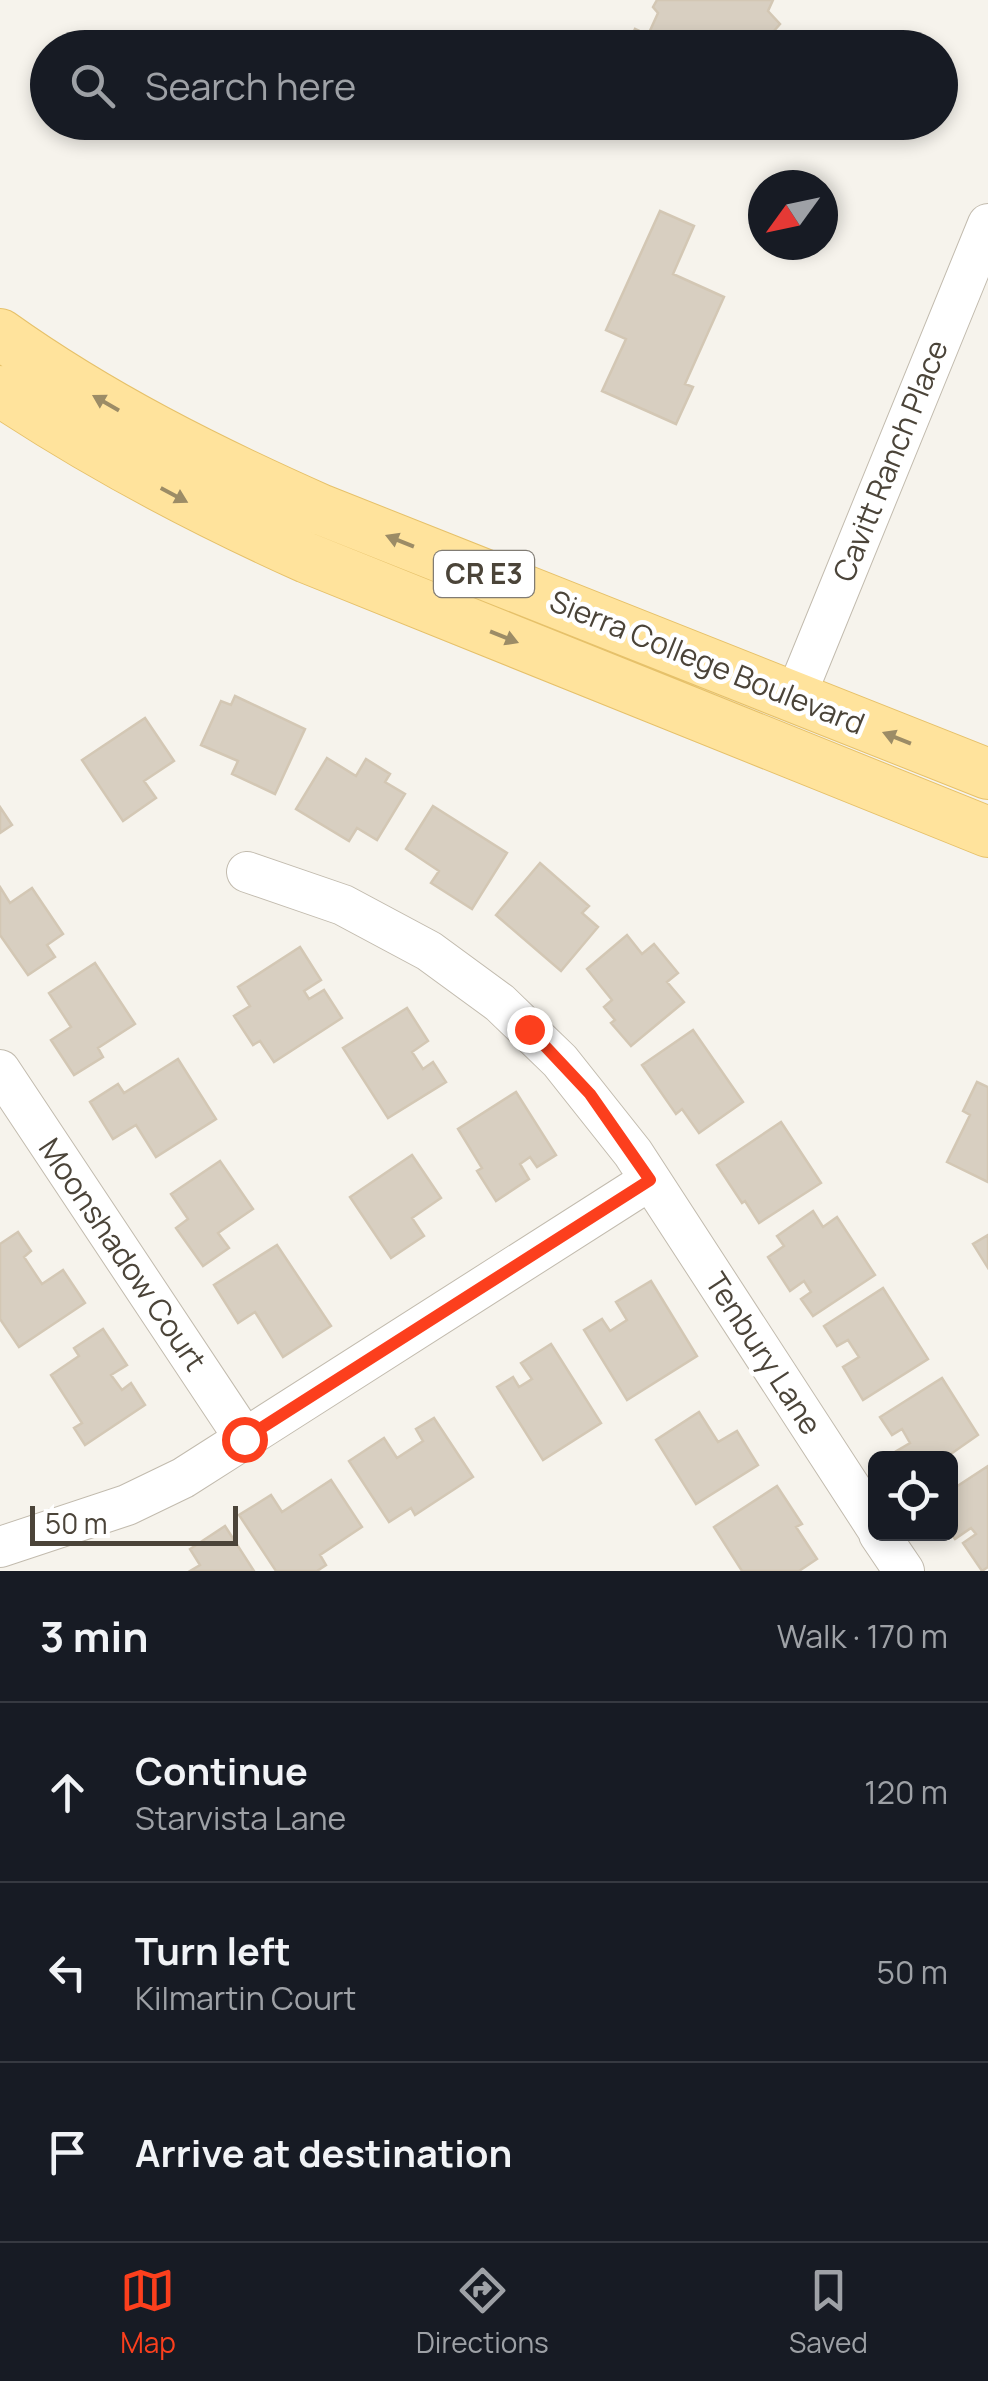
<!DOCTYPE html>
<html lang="en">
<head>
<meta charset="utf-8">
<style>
	:root { --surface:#171b24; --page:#242831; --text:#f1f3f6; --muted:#9ea1a6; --line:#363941; --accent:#fc3f1d }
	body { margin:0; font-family:Manrope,sans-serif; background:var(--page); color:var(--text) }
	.controls { position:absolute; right:30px; bottom:30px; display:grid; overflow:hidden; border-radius:15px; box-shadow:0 5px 15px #0003 }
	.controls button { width:90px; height:90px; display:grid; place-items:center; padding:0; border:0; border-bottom:2px solid var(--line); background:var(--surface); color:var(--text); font:50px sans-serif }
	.compass { position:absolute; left:748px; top:170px; width:90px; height:90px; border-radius:50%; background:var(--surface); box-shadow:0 5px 15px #0003; rotate:237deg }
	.scale { position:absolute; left:30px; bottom:25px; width:208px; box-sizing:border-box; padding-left:10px; border:5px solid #4b4439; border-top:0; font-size:28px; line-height:35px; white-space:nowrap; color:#4b4439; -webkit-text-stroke:8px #fff; paint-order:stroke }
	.stop { position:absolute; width:30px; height:30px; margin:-22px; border:8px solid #fc3f1d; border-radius:50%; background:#fff }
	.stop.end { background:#fc3f1d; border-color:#fff; box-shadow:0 2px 10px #0008 }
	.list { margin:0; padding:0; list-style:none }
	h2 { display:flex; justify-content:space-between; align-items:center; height:130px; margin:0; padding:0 40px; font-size:42px }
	h2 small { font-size:32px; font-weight:400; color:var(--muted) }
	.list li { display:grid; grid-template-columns:65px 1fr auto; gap:30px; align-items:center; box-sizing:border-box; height:180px; padding:0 40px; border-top:2px solid var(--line) }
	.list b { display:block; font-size:38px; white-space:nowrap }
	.list p { margin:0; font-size:32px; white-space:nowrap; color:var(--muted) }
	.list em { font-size:32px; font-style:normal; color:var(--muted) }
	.icon { flex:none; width:55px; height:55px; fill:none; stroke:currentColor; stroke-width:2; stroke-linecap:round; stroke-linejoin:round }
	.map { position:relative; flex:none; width:988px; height:1571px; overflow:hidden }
	.search { position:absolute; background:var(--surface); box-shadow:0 5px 15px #0003; left:30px; right:30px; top:30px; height:110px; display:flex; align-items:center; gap:25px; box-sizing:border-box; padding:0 35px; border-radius:55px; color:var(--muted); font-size:38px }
	.sheet { height:670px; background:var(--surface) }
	nav { display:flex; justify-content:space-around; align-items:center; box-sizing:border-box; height:140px; border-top:2px solid var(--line); background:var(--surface); font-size:28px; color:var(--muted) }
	nav a { display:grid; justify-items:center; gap:5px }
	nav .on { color:var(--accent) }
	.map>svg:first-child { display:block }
	.building { fill:#d8cfc1; stroke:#d3c7b4; stroke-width:2.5 }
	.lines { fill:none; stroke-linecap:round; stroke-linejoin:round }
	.minor-casing { stroke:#c2bbae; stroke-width:42 }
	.major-casing { stroke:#e6c16a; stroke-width:52 }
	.minor { stroke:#fff; stroke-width:40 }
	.major { stroke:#ffe39c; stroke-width:50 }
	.oneway { fill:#9c8c66 }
	.route { stroke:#fc3f1d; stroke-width:12 }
	.labels { text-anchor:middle; stroke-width:9; stroke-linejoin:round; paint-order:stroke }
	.shield { fill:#fff; stroke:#817c74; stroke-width:2.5 }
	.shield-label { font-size:28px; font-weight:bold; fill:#4b4439 }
	.street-label { font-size:30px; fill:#4b4439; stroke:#fff }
</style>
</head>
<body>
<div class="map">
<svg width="988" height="1571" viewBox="0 0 988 1571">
	<rect width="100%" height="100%" fill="#f6f3ec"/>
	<path class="building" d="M657,0H773L768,11L780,24L759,48H626L635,29L648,35L658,13L653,7Z
		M660,211L694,226L673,274L724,297L685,384L693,387L676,424L602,391L626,339L606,330Z
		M235,696L305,729L275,794L232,774L238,761L201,745L221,701L231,705Z
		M145,718L174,761L144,781L156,798L123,821L82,760Z
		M327,758L356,776L366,759L390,774L385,782L405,794L377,840L357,828L349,841L296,809Z
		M433,806L507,853L472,909L431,883L439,871L406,849Z
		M0,807L12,825L0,833Z
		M540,863L589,906L582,913L598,927L561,971L496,915Z
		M0,887L10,903L32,888L63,934L47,945L55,957L28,975L0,935Z
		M627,935L642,954L654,944L678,973L667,982L684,1002L631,1046L611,1023L615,1020L604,1007L612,1000L587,969Z
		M300,947L321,980L304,991L309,999L324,990L342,1018L274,1062L260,1041L253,1045L234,1016L250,1006L238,987Z
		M95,963L135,1024L98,1048L103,1057L74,1075L51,1040L71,1027L49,993Z
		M407,1008L428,1041L412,1052L423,1069L433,1062L446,1082L388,1118L343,1048Z
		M693,1030L743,1102L699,1133L682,1109L676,1114L642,1065Z
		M178,1059L216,1119L156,1157L136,1125L113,1139L90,1102L118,1084L124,1093Z
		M977,1082L988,1087V1182L947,1162L970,1115L963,1111Z
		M516,1092L556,1155L537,1167L530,1157L520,1164L529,1179L496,1201L477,1171L482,1168L458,1129Z
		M781,1122L821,1183L759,1223L745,1201L742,1203L717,1165Z
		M412,1155L441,1198L412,1218L424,1236L391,1258L350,1197Z
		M220,1161L253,1209L218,1233L229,1248L203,1266L176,1228L188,1219L171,1194Z
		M813,1211L823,1227L837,1217L875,1275L813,1316L801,1299L811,1292L804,1281L790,1291L768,1257L784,1246L777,1236Z
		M18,1232L31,1251L24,1257L42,1284L63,1270L85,1303L19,1347L0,1319V1244Z
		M988,1235V1268L973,1244Z
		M277,1245L331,1326L283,1357L255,1312L238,1323L214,1285Z
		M651,1281L697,1356L627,1400L584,1330L602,1319L610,1331L627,1320L616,1302Z
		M883,1288L928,1359L863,1400L843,1367L859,1357L848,1340L837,1346L824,1326Z
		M103,1329L127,1365L111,1375L122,1390L131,1383L145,1405L85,1445L74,1428L82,1423L51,1375L79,1356L74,1348Z
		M551,1344L601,1423L543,1460L497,1387L513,1377L519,1387L532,1379L521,1363Z
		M942,1378L978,1435L945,1458H899L895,1452L910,1443L902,1429L892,1435L880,1417Z
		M699,1412L718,1442L737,1431L758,1465L696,1504L656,1440Z
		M434,1418L473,1477L415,1515L411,1508L389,1522L349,1461L384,1438L397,1458L423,1441L416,1429Z
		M988,1466V1567L982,1571L963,1543L976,1534L971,1528L955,1539L950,1532V1491Z
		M331,1480L362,1527L320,1555L326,1565L317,1571H276L239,1515L271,1495L282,1512Z
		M777,1486L802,1524L796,1527L817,1559L799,1571H742L714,1527Z
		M225,1526L254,1571H190L200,1565L190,1549Z"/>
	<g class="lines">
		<g class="minor-casing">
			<path id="minor" d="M795,697L988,224
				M247,872L343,905L429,951L500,1003L560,1061L633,1153L876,1527
				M0,1070L245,1439
				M879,1534L904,1571
				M0,1547L127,1505L183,1478L650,1180"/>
		</g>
		<g class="major-casing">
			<path id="major" d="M0,334C101,406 209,460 322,510L988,774
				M0,391C98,456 200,510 307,558L988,832"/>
		</g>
		<use href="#minor" class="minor"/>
		<use href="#major" class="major"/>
	</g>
	<defs><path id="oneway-solid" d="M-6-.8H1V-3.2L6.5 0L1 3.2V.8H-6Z" transform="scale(2.5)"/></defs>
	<g class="oneway">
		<use href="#oneway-solid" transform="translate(106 403) rotate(-150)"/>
		<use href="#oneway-solid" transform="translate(174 495) rotate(28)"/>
		<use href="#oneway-solid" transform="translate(400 541) rotate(-158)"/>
		<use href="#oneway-solid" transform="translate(504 637) rotate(22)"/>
		<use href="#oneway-solid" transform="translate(897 738) rotate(-158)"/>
	</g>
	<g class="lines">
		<path class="route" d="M244,1439L650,1180L590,1094L529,1029"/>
	</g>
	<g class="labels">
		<rect class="shield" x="434" y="551" width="100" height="46" rx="8"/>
		<g class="shield-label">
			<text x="484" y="584">CR E3</text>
		</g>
		<g class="street-label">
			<text transform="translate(891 461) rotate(-68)" y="10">Cavitt Ranch Place</text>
			<text transform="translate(707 663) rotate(22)" y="10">Sierra College Boulevard</text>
			<text transform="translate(122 1255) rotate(56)" y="10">Moonshadow Court</text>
			<text transform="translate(763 1354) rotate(57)" y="10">Tenbury Lane</text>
		</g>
	</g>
</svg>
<div class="controls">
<button><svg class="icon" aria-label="locate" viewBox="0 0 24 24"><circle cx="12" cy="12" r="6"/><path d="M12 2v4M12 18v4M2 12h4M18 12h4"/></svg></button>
</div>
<svg class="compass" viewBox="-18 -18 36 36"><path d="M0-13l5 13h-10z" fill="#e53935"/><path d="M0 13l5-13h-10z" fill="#9ea1a6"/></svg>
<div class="scale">50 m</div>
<div class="stop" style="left:244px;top:1439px"></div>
<div class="stop end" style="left:529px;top:1029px"></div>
<div class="search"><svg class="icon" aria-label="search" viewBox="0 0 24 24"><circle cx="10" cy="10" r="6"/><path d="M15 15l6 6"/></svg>Search here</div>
</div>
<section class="sheet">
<h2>3 min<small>Walk · 170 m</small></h2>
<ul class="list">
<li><svg class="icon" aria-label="ahead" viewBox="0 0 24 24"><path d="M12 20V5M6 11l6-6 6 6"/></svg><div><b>Continue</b><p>Starvista Lane</p></div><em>120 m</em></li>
<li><svg class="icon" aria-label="left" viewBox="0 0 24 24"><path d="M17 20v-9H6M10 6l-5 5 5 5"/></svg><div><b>Turn left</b><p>Kilmartin Court</p></div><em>50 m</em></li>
<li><svg class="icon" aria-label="arrive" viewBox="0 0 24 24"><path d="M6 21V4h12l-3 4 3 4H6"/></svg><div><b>Arrive at destination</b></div></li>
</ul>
</section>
<nav>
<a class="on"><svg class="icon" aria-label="map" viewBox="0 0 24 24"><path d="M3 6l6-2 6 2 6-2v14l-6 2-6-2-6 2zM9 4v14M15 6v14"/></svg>Map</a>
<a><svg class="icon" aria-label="directions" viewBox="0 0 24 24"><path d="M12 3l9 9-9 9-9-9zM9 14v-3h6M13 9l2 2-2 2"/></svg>Directions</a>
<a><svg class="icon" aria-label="saved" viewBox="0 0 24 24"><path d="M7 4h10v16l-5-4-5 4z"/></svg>Saved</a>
</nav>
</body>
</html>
